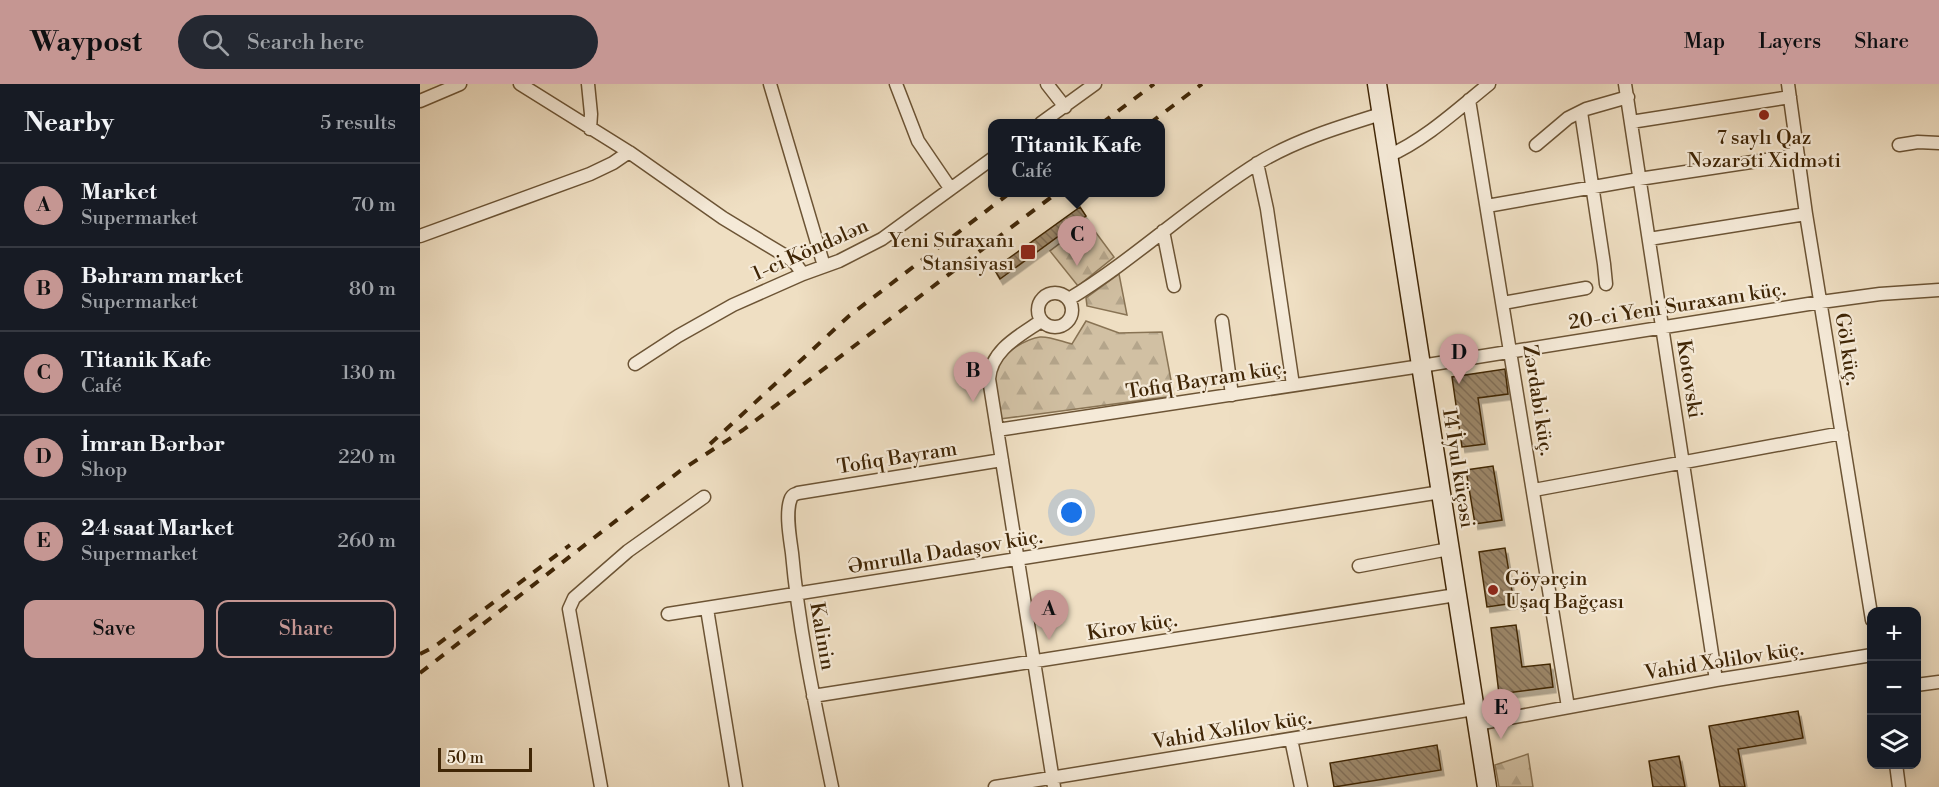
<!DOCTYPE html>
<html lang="en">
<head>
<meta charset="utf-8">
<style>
	:root { --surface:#171b24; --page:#242831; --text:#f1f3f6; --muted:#9ea1a6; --line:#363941; --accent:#c59692 }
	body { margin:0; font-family:"Libre Bodoni",serif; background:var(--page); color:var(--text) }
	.controls { position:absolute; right:18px; bottom:18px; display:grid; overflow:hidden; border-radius:12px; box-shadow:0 3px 15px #0003 }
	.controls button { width:54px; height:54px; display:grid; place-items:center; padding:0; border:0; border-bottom:2px solid var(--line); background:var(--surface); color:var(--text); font:30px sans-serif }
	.scale { position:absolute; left:18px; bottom:15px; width:94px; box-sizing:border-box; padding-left:6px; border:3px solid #402606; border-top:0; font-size:16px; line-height:21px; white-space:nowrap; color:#402606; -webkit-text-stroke:4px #f5ead8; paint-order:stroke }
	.you { position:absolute; left:652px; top:429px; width:21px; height:21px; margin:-15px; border:4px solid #fff; border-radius:50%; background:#1a73e8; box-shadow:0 0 0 9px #1a73e833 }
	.badge { display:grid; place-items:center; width:39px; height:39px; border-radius:50%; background:var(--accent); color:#111; font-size:20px; font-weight:700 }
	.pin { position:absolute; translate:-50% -50px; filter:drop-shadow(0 2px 3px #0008) }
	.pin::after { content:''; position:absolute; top:32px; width:21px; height:18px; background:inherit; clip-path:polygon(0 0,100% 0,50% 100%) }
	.popup { position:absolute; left:568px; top:35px; width:177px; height:78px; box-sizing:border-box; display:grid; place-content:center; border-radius:12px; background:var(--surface); filter:drop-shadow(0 2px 4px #0005); font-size:20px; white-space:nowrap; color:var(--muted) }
	.popup b { font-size:22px; color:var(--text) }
	.popup::after { content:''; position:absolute; left:50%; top:100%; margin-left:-12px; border:12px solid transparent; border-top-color:var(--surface) }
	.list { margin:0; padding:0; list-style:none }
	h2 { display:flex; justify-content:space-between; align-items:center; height:78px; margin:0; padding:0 24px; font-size:26px }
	h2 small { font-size:20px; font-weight:400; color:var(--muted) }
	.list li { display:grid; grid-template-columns:39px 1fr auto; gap:18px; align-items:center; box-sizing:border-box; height:84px; padding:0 24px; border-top:2px solid var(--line) }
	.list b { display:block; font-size:22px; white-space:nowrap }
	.list p { margin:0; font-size:20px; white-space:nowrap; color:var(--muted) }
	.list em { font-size:20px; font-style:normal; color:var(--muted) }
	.actions { display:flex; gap:12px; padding:18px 24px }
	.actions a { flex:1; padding:14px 0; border:2px solid var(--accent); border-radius:12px; text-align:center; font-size:21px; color:var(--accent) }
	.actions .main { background:var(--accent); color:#111 }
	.icon { flex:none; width:33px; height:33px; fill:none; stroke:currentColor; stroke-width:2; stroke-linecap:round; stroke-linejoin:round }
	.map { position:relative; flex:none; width:1519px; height:703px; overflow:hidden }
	header { display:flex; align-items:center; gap:36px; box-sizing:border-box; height:84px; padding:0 30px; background:var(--accent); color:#111 }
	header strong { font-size:28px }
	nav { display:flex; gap:33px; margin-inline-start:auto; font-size:21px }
	.search { width:420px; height:54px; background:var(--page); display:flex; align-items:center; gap:15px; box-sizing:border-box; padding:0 21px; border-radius:33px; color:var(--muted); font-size:22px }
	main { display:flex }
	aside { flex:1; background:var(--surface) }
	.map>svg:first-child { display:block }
	.forest { fill:url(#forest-firs); stroke:#887354; stroke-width:1.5 }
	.building { fill:url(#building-back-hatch); stroke:#402606; stroke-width:1.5; filter:url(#shadow) }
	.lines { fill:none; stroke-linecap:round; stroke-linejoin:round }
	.street-casing { stroke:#6c5435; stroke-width:15 }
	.secondary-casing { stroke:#402606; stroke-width:21 }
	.street { stroke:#f5ead8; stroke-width:12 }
	.secondary { stroke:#f5ead8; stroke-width:18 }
	.rail { stroke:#402606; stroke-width:4; stroke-dasharray:10 10; stroke-linecap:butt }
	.poi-dot { fill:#8f2418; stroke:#f5ead8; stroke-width:2 }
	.labels { text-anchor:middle; stroke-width:4.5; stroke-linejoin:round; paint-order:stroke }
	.poi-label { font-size:20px; fill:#402606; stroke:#f5ead8 }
	.street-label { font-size:20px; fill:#402606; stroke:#f5ead8 }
</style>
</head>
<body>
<header>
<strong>Waypost</strong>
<div class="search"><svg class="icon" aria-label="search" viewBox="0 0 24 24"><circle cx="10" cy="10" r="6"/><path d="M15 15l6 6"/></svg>Search here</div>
<nav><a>Map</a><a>Layers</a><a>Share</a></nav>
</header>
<main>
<aside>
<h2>Nearby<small>5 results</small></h2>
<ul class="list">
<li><span class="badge">A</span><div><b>Market</b><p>Supermarket</p></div><em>70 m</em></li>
<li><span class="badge">B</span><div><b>Bәhram market</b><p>Supermarket</p></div><em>80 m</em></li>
<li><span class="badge">C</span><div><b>Titanik Kafe</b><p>Café</p></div><em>130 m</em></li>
<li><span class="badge">D</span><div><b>İmran Bərbər</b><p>Shop</p></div><em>220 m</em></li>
<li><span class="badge">E</span><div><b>24 saat Market</b><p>Supermarket</p></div><em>260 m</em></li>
</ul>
<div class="actions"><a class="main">Save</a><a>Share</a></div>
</aside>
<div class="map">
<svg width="1519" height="703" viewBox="0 0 1519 703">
	<defs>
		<pattern id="forest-firs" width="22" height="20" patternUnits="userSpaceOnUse" patternTransform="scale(1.5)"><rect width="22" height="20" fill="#d1c0a3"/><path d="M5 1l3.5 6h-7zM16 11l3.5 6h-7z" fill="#b4a58b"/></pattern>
		<pattern id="building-back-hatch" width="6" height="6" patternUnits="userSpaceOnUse" patternTransform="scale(1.5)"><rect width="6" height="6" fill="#9b8668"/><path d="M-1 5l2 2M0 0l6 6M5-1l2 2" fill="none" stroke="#806d54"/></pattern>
		<filter id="shadow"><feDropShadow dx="3" dy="5.5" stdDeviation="0" flood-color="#0004"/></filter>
	</defs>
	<rect width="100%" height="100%" fill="#efdfc3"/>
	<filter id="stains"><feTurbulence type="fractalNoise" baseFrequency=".00333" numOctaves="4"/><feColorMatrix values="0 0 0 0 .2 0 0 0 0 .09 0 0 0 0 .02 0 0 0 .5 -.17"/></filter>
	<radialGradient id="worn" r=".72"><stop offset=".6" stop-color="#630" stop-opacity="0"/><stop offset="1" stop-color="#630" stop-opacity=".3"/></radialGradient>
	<path class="forest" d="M668,138L694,173L658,202L630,167Z
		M699,190L707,231L667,222L666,214Z
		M666,237L699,249L742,248L754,312L580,335C574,307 567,283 594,264C602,259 611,254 620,253C629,252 643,258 652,260Z
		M1108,670L1113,703H1079L1075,681Z"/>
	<path class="building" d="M660,123L666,132L580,195L574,185Z
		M1085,285L1088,310L1058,314L1065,360L1042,363L1032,293Z
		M1073,382L1082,436L1055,440L1046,386Z
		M1085,464L1094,519L1067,523L1059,468Z
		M1096,541L1102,583L1130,580L1133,603L1079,610L1071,544Z
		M1378,627L1383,654L1318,665L1325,703H1300L1289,642Z
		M1017,661L1021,686L914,703L910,679Z
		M1259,672L1265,703H1233L1229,677Z"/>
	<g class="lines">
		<g class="street-casing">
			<path id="street" d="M100,0L209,68L303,134L364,171L375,179L383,190
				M168,0L171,30L170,45
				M350,0L404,182
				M476,0L498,57L530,104
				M627,0L645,23
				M1205,0L1296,596
				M1368,0L1386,130L1452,536
				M1049,16L1148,623
				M0,17L40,0
				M1161,28L1184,180L1186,200
				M1211,38L1370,13
				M621,39L675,0
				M1116,61L1148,34L1166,25L1208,13
				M1479,61L1498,58L1519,59
				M968,72C1005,56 1038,25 1069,0
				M837,79L847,125L873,301
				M1067,122L1219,95L1378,71
				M743,147L754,202
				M0,152L170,90L193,79L209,68
				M1229,155L1386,130
				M618 226a17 17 0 1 1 34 0a17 17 0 1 1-34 0Z
				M649,215C715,175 772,120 838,79C876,56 919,43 961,30
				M1083,219L1166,204
				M621,237C599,252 571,266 569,295L634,703
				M802,237L812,311
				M215,280L258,252L313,221L383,190L419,177L462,155L573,74
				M577,346L1001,282L1401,218L1460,210L1519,206
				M1114,406L1422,349
				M939,482L1029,465
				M287,525L316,703
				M248,530L1021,408
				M1496,601L1519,598
				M393,612L1036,511
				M1057,640L1296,596L1452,571
				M871,655L881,703
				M1476,680L1479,703
				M181,703L149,525L154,514L208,467L284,413
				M412,703C396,625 379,548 372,469C370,454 365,428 371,414C373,410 374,411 378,409L582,376
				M575,703L1054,625"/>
		</g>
		<g class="secondary-casing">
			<path id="secondary" d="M957,0L1067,703"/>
		</g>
		<use href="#street" class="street"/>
		<use href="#secondary" class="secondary"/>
		<path class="rail" d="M682,39L734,0
			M730,39L782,0
			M290,360L429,232L591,108
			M0,570L14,563L150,461
			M0,589L260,387L323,346L638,108"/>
	</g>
	<g class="poi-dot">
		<circle cx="1344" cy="31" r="6"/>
		<rect x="600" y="160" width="16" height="16" rx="3"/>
		<circle cx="1073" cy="506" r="6"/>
	</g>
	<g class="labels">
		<g class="poi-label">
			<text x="1344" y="60">7 saylı Qaz<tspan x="1344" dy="23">Nəzarəti Xidməti</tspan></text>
			<text x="594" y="163" text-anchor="end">Yeni Suraxanı<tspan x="594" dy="23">Stansiyası</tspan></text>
			<text x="1085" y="501" text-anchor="start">Göyərçin<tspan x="1085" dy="23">Uşaq Bağçası</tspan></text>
		</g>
		<g class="street-label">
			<text transform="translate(390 165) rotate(-24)" y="7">1-ci Köndələn</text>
			<text transform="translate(1257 221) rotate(-9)" y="7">20-ci Yeni Suraxanı küç.</text>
			<text transform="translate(1428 265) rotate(81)" y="7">Göl küç.</text>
			<text transform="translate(786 295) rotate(-9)" y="7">Tofiq Bayram küç.</text>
			<text transform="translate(1270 295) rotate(81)" y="7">Kotovski</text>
			<text transform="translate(1119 316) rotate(81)" y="7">Zərdabi küç.</text>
			<text transform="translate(477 373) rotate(-9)" y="7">Tofiq Bayram</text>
			<text transform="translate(1039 384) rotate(81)" y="7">14 İyul küçəsi</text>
			<text transform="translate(525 467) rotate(-9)" y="7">Əmrulla Dadaşov küç.</text>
			<text transform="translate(712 542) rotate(-9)" y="7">Kirov küç.</text>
			<text transform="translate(403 552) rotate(80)" y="7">Kalinin</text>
			<text transform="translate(1304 576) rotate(-9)" y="7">Vahid Xəlilov küç.</text>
			<text transform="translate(812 645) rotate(-9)" y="7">Vahid Xəlilov küç.</text>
		</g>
	</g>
	<rect width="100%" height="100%" filter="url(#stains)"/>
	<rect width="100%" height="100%" fill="url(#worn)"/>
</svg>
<div class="controls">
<button>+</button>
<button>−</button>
<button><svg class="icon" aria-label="layers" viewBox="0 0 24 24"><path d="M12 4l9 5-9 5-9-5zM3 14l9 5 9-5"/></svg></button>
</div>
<div class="scale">50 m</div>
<div class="you"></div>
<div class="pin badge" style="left:629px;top:556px">A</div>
<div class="pin badge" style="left:553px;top:318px">B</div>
<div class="pin badge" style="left:657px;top:182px">C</div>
<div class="popup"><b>Titanik Kafe</b>Café</div>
<div class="pin badge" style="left:1039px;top:300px">D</div>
<div class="pin badge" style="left:1081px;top:655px">E</div>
</div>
</main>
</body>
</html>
